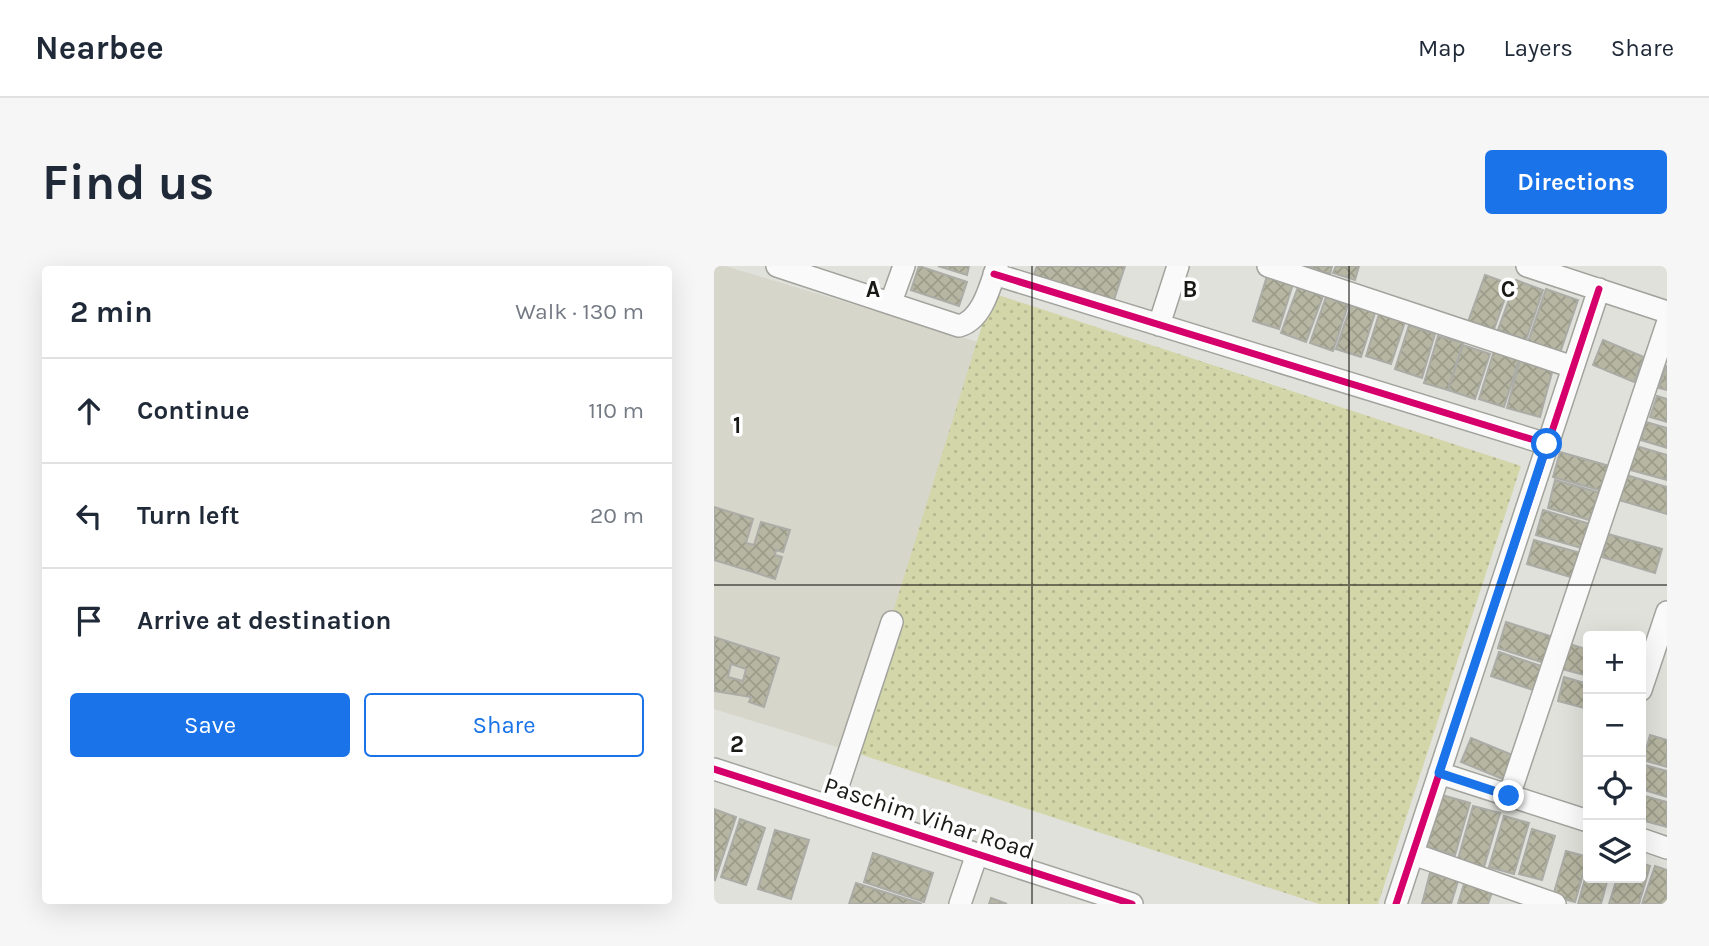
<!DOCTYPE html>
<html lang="en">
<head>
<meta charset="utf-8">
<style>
	:root { --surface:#fff; --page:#f6f6f7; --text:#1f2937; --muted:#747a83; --line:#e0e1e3; --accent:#1a73e8 }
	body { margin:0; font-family:Karla,sans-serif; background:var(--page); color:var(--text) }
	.controls { position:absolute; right:21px; bottom:21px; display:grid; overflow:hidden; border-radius:7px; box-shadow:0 7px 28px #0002 }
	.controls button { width:63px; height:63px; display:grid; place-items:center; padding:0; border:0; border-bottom:2px solid var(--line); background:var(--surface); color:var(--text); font:35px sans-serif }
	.stop { position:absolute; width:21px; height:21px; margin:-16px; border:5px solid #1a73e8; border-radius:50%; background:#fff }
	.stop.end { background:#1a73e8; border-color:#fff; box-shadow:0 2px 7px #0008 }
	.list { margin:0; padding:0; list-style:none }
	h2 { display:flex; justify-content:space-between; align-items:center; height:91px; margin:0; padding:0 28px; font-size:30px }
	h2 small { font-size:23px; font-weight:400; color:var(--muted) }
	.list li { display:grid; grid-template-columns:46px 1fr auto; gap:21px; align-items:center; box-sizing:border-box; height:105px; padding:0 28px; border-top:2px solid var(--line) }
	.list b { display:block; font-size:26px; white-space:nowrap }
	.list em { font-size:23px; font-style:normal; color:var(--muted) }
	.actions { display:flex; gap:14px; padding:21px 28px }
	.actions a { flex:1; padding:16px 0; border:2px solid var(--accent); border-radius:7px; text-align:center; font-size:24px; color:var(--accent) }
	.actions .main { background:var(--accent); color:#fff }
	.icon { flex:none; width:38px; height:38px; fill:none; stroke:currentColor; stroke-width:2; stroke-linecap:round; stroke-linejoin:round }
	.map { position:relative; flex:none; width:953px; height:638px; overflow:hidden; border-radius:7px }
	header { display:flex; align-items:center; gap:42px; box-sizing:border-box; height:98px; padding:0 35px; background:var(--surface); border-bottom:2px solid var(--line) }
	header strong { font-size:33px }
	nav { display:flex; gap:38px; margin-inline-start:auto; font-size:24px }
	.intro { display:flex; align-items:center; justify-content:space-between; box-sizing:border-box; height:168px; padding:0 42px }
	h1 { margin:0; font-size:49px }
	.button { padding:18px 32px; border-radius:7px; background:var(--accent); color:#fff; font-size:24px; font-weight:700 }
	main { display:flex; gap:42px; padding:0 42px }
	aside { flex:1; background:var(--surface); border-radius:7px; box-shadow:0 7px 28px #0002 }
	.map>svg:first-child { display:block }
	.built { fill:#d6d6ca }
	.green { fill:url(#green-dots) }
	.building { fill:url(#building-cross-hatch); stroke:#acaca7; stroke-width:2; fill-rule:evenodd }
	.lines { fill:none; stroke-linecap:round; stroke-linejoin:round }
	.street-casing { stroke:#a3a39e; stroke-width:24 }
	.street { stroke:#fafafa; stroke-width:21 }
	.cycleway-casing { stroke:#fff; stroke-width:11 }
	.cycleway { stroke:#d6006c; stroke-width:7 }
	.route { stroke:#1a73e8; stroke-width:9 }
	.grid { fill:none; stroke:#191a16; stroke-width:2; stroke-opacity:0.55 }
	.labels { text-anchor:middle; stroke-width:7; stroke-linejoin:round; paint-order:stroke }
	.street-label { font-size:24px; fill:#191a16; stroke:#fff }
	.grid-label { font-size:23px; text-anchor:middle; font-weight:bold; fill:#191a16; stroke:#fff; stroke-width:7; stroke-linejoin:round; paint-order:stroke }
</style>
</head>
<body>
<header>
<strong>Nearbee</strong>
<nav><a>Map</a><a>Layers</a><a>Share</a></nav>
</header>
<div class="intro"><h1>Find us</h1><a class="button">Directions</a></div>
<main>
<aside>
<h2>2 min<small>Walk · 130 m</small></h2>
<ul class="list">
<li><svg class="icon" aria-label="ahead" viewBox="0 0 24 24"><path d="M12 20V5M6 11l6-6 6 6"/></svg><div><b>Continue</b></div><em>110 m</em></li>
<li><svg class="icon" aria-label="left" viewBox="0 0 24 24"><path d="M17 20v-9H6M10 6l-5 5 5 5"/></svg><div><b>Turn left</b></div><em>20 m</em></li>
<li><svg class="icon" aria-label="arrive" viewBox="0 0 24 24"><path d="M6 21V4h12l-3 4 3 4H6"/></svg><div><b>Arrive at destination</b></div></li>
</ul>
<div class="actions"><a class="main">Save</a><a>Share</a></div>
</aside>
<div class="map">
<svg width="953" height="638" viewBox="0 0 953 638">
	<defs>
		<pattern id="green-dots" width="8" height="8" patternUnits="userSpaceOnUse" patternTransform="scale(1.75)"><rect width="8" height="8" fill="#d3d6a8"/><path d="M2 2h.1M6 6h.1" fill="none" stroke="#b5b790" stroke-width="1.8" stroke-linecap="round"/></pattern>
		<pattern id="building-cross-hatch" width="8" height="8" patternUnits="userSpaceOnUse" patternTransform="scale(1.75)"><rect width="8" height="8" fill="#b6b6a2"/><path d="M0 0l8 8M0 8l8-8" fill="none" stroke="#9c9c8b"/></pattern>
	</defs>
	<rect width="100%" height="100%" fill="#e1e1db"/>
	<path class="built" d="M0,0H11L264,76L136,485L0,443Z"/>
	<path class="green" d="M278,27L807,200L664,638H605L136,485Z"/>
	<path class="building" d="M205,0L253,16L245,40L197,24Z
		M224,0H255L253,9Z
		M323,0H411L399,37L319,11Z
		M590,0H618L616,8Z
		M622,0H645L641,14L619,7Z
		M771,9L796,18L779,66L754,56Z
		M553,10L579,18L565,63L539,55Z
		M802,14L829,24L812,74L784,64Z
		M584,21L609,30L592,76L567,67Z
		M832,23L864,34L846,87L814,76Z
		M612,31L634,39L619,85L596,77Z
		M637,39L661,47L647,91L622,83Z
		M666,45L692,53L677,98L652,90Z
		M695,59L721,68L708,112L681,103Z
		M724,70L749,77L734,124L710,117Z
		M889,74L930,91L920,116L879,99Z
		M749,79L776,88L761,133L734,124Z
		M780,85L805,94L790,141L765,133Z
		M806,94L839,103L826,151L793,142Z
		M952,100H953V124L945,122Z
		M943,130L953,133V156L936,151Z
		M932,156L953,162V182L927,174Z
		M919,179L953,189V214L913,203Z
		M846,186L899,201L892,226L839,211Z
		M912,209L953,221V248L905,234Z
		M841,214L890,228L882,256L834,242Z
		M0,241L39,253L32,277L40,279L47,256L76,264L69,286L62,284L61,289L68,291L61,313L0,294Z
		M829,244L879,259L871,283L822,269Z
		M894,268L948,283L941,307L888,291Z
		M820,274L870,288L863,313L813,298Z
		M792,356L839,371L830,397L784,382Z
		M0,371L65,392L50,441L35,436L37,431L0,425ZM17,398L32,403L29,415L14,411Z
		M856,378L874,384V410L848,403Z
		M785,386L830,401L822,425L777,410Z
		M850,411L874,418V443L844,435Z
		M936,469L953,474V501L929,494Z
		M757,472L801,490L791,514L747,496Z
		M927,498L953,505V531L927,523Z
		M728,529L756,537L741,589L713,581Z
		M927,529L953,536V561L927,554Z
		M759,540L786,547L770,601L744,593Z
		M0,543L22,551L1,614L0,613Z
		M790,550L815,557L800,608L775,601Z
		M26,553L51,562L32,619L7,611Z
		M818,563L841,570L828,614L805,608Z
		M61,564L95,574L77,633L44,623Z
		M852,585L874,591L861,636L839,630Z
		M159,587L219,607L210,636L150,616Z
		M927,597L936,600L925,638H895L903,612H927Z
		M941,600L953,604V638H928Z
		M874,602V612H894L887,638H864Z
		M716,607L744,615L737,638H708Z
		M142,617L208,638H135Z
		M750,618L778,626L774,638H744Z
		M277,632L293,638H275Z"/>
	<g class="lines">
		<g class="street-casing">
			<path id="street" d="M63,0L245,60C268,54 276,21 283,0
				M554,0L859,101
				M813,0L953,46
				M280,8L833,178
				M177,36L190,0
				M445,59L464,0
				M927,424L953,346
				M0,503L418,638
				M725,507L874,555
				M795,530L953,58
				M117,541L178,356
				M927,573L953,582
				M699,588L841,638
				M246,638L263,588
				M682,638L885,23"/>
		</g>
		<use href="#street" class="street"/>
		<g class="cycleway-casing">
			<path id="cycleway" d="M280,8L833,178
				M0,503L418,638
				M682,638L885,23"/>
		</g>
		<use href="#cycleway" class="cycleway"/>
	</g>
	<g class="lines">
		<path class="route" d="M795,530L725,507L833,178"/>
	</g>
	<path class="grid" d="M318,0V638M635,0V638M0,319H953"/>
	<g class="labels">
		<g class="street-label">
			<text transform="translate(215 552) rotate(18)" y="8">Paschim Vihar Road</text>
		</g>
	</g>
	<g class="grid-label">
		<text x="159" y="31">A</text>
		<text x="476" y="31">B</text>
		<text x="794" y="31">C</text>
		<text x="23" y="167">1</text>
		<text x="23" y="486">2</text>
	</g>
</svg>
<div class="controls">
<button>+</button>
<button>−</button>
<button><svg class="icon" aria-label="locate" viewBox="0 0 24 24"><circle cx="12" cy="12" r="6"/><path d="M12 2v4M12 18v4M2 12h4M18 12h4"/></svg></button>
<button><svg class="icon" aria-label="layers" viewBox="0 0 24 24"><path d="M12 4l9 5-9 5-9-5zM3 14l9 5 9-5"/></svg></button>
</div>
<div class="stop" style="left:833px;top:178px"></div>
<div class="stop end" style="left:795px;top:530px"></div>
</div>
</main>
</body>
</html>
